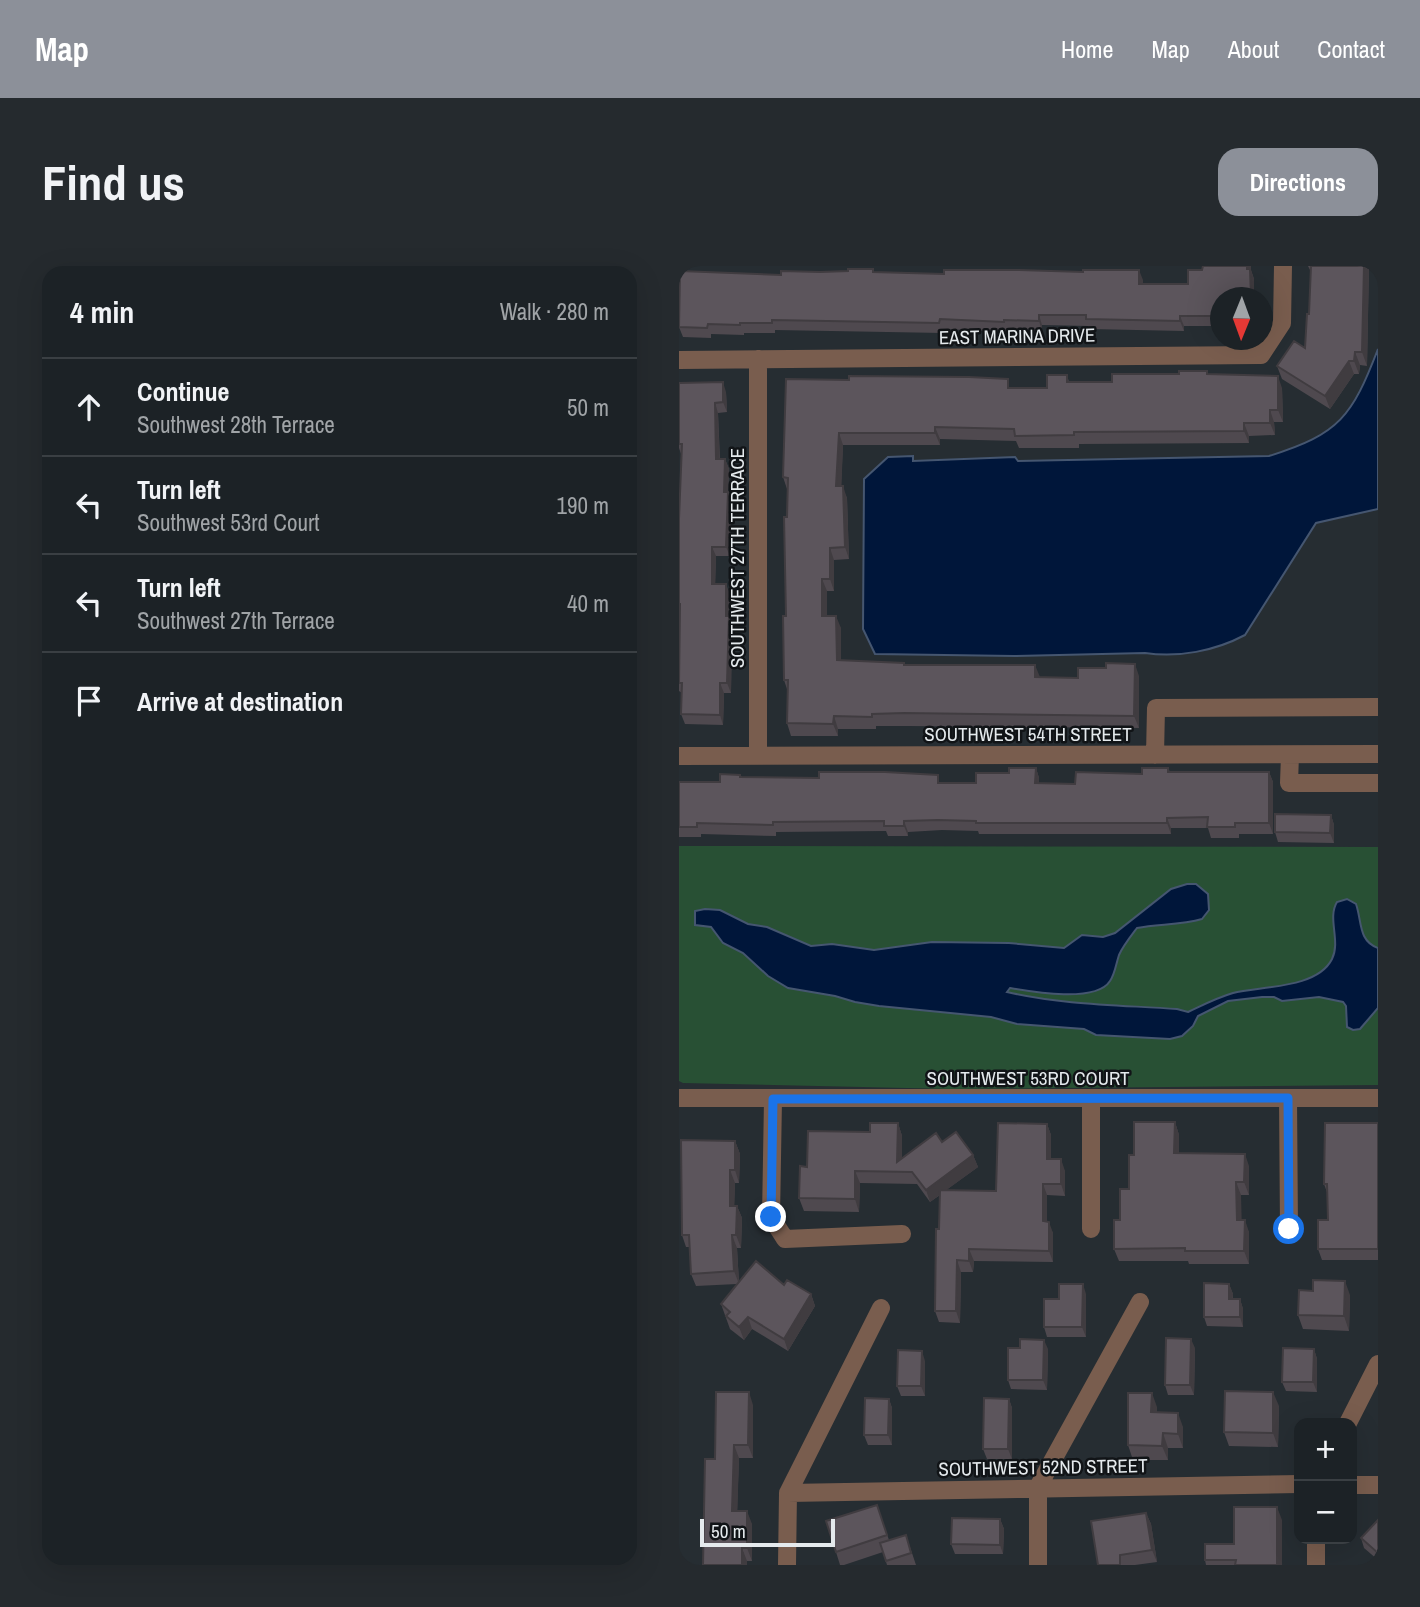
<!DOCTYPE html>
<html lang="en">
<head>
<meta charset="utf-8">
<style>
	:root { --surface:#1c2226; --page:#252a2e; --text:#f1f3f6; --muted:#a0a4a7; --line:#3a3f43; --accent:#8c9099 }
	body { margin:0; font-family:"Archivo Narrow",sans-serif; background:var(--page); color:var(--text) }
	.controls { position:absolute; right:21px; bottom:21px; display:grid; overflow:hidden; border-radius:14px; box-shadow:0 7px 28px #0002 }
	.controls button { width:63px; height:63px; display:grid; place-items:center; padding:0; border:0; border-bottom:2px solid var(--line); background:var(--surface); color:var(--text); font:35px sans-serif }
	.compass { position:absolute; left:531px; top:21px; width:63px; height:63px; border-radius:50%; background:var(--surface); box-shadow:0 7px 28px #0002; rotate:181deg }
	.scale { position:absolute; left:21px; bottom:18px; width:135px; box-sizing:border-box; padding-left:7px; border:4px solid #e5eaed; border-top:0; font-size:19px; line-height:24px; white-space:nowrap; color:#e5eaed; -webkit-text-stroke:5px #111417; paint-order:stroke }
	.stop { position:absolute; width:21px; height:21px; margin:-16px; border:5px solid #1a73e8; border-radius:50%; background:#fff }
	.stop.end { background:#1a73e8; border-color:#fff; box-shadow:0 2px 7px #0008 }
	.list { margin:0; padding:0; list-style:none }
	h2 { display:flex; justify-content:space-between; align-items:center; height:91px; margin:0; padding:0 28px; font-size:30px }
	h2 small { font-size:23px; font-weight:400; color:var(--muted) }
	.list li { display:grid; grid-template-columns:46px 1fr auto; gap:21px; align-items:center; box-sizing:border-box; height:98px; padding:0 28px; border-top:2px solid var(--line) }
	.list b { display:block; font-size:26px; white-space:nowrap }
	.list p { margin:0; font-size:23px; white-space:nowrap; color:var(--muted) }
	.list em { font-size:23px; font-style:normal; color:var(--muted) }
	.icon { flex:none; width:38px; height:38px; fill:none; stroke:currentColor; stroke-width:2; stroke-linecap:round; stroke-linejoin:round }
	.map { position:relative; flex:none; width:699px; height:1299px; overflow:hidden; border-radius:21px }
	header { display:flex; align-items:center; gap:42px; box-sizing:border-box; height:98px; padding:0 35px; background:var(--accent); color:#fff }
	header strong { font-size:33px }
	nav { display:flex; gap:38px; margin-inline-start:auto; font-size:24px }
	.intro { display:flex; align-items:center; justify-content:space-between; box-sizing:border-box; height:168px; padding:0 42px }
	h1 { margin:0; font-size:49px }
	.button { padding:18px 32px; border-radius:21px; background:var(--accent); color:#fff; font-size:24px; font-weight:700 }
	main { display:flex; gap:42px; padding:0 42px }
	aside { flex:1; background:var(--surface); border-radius:21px; box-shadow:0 7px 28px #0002 }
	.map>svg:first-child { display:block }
	.green { fill:#285034 }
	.water { fill:#00163a; stroke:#455670; stroke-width:2 }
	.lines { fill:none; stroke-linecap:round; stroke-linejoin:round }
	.minor { stroke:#795d4e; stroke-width:18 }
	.wall { fill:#4f494f }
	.shaded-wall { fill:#403c40 }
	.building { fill:#5c555c; stroke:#403c40; stroke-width:2 }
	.route { stroke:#1a73e8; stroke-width:9 }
	.labels { text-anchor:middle; stroke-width:5; stroke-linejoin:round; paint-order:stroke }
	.street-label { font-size:19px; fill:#e5eaed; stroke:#111417 }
</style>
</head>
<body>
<header>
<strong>Map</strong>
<nav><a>Home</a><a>Map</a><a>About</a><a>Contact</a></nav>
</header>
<div class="intro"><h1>Find us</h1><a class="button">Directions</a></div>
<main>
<aside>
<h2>4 min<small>Walk · 280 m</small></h2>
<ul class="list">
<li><svg class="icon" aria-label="ahead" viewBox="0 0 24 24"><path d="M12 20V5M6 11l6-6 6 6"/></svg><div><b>Continue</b><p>Southwest 28th Terrace</p></div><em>50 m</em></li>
<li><svg class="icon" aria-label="left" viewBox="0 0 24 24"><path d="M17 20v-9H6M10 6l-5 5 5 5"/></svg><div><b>Turn left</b><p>Southwest 53rd Court</p></div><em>190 m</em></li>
<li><svg class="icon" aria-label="left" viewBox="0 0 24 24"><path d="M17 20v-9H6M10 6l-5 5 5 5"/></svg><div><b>Turn left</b><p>Southwest 27th Terrace</p></div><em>40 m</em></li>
<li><svg class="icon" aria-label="arrive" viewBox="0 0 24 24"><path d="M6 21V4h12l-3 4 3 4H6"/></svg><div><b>Arrive at destination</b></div></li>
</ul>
</aside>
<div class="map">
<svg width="699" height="1299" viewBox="0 0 699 1299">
	<rect width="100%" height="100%" fill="#262d32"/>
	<path class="green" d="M0,580L699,581V819L272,823L4,817L0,815Z"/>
	<path class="water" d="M699,83V243L637,257L566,369C536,385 499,392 466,387L335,390L196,388L184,363L185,213L209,191L234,190V195L336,191L339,195L590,190C661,168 673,150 699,83Z
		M508,618H517L529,628L530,644L523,653C502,659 480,658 458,662C452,670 444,680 440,689C437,698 436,708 431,715C417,737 354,726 331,722L328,726C384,739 441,739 498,743L509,746C524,739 537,732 554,727C581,720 638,723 653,693C662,675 648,652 658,636L668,633L677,638C683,655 679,675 699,682V742L681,763L674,764L668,761L667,740L664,736L640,731L603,735L595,731H583L549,735L519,750L514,760L503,770L491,773L417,769L405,763L338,758L312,751L200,740L176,736L156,730L109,722L89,710L64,687L44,677L32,661L16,659V645L26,643L41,644L69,658L88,661L132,680L153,678L195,684L253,676L330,677L385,682L403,669L424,671L436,667L492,623Z"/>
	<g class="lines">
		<path class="minor" d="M0,94L582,89L603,57L604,0
			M476,489L477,442L699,441
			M611,489L610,517H699
			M0,490L699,488
			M79,490V93
			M0,832H699
			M609,832L610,963
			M94,833L92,951L106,973L223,968
			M412,963V833
			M669,1157L699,1098
			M673,1219H699
			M109,1227L620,1218
			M108,1299L109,1227L202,1042
			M359,1299V1221L461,1036
			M637,1299V1273"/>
	</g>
	<path class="wall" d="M629,0H690L688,100L681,99L680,108H675L651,143L603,113L598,100L626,82L630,48L632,6Z
		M572,4L575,13V30L542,32V60H505V65L410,63L409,60L363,59V65L329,64V66L264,63V67L96,64V67H65V69L32,68V72L4,71L0,61L102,9L195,6L464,14V18H509Z
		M388,109L390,116H433L529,109L603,122L604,156H595L596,169L570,170V177L400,178V182H340L337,175L261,173V179H164L162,220L168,232L170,293L155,294V325H148V350L162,362V394L225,397L226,399L361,411L399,412L460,410V462L229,460H197V463H159V470H112L108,457V423L105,414L107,350L108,223L104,211L107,113L333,122H368Z
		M47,126L48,146L39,147L41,193H46L50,203L49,227L52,236L51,290H37L36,318L51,328L50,352L53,360L52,427H45L44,459L6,458L2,448L3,427L0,425V253L2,188L0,182V158Z
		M357,502L360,512V517L396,518L463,508L489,502L491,506H590L594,516V568H560V572H532L529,562H492V568H300L299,565L263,564L229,566V570H209L207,565L97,566V570L22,568V571H0V516H41L61,509L63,511L297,517L330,507Z
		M652,549L655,559V577L599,576L596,566Z
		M496,856L500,869V887L570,900V929H562V954L570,966V998H510L509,995H440L435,983L441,954L450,923L455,889Z
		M219,857L223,870V893L263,876L294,889L299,901L267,924L317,925L368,858L372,869V893L386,905V930L368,929V956L374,967V996L295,995L294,1006H282L281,1057L260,1056L256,1045L261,929L251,936L238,918L181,917L180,946L125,945L120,932L128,901L191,866Z
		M699,857V994H643L639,983L649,954V929L645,918Z
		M56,875L61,888L60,917H56L55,940H58L63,952L62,982H58L60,1016L105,1019L132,1028L136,1040L109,1085L73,1063L65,1074L51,1063L42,1038L58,1018L17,1020L12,1008L11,981H7L3,969Z
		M550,1018L554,1028V1033H561L564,1043V1061L528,1060L525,1051Z
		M407,1028V1071H368L365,1061L380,1033Z
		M671,1029L670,1065L624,1063L619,1049Z
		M516,1082L515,1129H489L486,1119Z
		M369,1083L368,1124L332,1123L329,1114Z
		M635,1083L638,1093V1126L607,1125L603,1116Z
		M246,1095V1130H222L218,1120Z
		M210,1133L213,1142V1179H189L185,1169Z
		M330,1133L333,1142V1193H308L304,1183Z
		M74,1139V1192H60L58,1245L73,1258V1295H68V1299L36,1193Z
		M600,1140L599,1181L550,1180L545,1166Z
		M478,1141V1146L504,1161V1182H489V1194H454L449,1179Z
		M198,1239L210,1274L227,1269L237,1299H208L204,1286L165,1299H161L157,1286Z
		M467,1247L472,1258L478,1296L456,1299H419Z
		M321,1253L325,1263L324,1288H276L272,1278Z
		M603,1254V1299H527L526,1294Z
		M699,1254V1294L685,1282L682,1272Z"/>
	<path class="shaded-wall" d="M568,0H572V4L575,13V32H572Z
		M685,0H690L688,100L683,86Z
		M460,4L464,14V28L460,18Z
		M584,36L585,40V60L584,57Z
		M360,49L363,59V65L360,55Z
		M501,50L505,60V65L501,55Z
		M676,86L681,99L680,108L675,95Z
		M670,95L675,108L651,143L646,130Z
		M599,110L603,122L604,156L599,144Z
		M44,116L47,126L48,146L44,136Z
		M36,137L39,147L41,203L37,193Z
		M591,144L595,156L596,169L591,157Z
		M565,157L570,170V177L565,165Z
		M256,161L261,173V179L256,167Z
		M160,167L164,179L162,232L157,220Z
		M46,193L50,203L49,227L52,236L51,290L47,281L45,226Z
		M164,220L168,232L170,293L166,281Z
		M33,281L37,290L36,327L33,318Z
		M151,282L155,294V325L151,313Z
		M143,313L148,325V362L143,350Z
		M47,318L51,328L50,352L53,360L52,427L48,417Z
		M157,350L162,362V406L158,394Z
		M456,398L460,410V462L455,450Z
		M356,399L361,411H356Z
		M41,417L45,427L44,459L41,449Z
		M155,450L159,463V470L154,458Z
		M357,502L360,512V528L356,517Z
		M590,506L594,516V568L590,557Z
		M652,549L655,559V577L651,567Z
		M488,552L492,562V568L488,557Z
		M225,555L229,566V570L225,560Z
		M496,856L500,869V899L495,887Z
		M219,857L223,870V906L218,896Z
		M368,858L372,869V904L368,893Z
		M56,875L61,888L60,917L56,904Z
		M566,888L570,900V929L565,916Z
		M294,889L299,901L251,936L247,924Z
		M382,893L386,905V930L382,918Z
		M51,904L56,917L55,952L51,940Z
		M176,905L181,917L180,946L176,933Z
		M557,916L562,929L563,966L558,954Z
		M364,918L368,929V967L364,955Z
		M58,940L63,952L62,982L57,969Z
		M566,954L570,966V998L565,985Z
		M370,956L374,967V996L370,985Z
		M53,969L58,982L60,1018L55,1005Z
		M290,983L295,995L294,1006L290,995Z
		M278,994L282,1006L281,1057L277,1045Z
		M666,1015L671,1029L670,1065L665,1050Z
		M404,1018L407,1028V1071L403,1061Z
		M550,1018L554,1028L553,1043L550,1033Z
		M132,1028L136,1040L109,1085L105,1073Z
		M561,1033L564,1043V1061L561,1051Z
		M69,1051L73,1063L65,1074L60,1061Z
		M512,1073L516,1082L515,1129L511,1119Z
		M365,1074L369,1083L368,1124L364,1114Z
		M635,1083L638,1093V1126L634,1116Z
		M243,1085L246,1095V1130L242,1120Z
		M70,1126L74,1139V1192L69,1179Z
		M594,1126L600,1140L599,1181L594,1167Z
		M473,1127L478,1141V1161L472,1146Z
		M210,1133L213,1142V1179L209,1169Z
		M330,1133L333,1142V1193L329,1183Z
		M499,1147L504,1161V1182L499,1168Z
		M484,1167L489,1182V1194L483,1180Z
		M55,1179L60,1192L58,1258L53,1245Z
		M598,1241L603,1254V1299H598Z
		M68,1245L73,1258V1295L68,1282Z
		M467,1247L472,1258L478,1296L473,1284Z
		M321,1253L325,1263L324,1288L321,1279Z
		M63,1282L68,1295V1299H63Z"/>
	<path class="building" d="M524,0H568V3H571L572,30H581V32H542V50H501V55L407,53V49H360V55L325,54V56L261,53L260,57L93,54V57H61V59L29,58L28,62L0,61L1,5L102,9V5L141,6L169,5V3H194V6L265,8V4H340L404,6V4H460V18H509V4H523Z
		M632,0H685L683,86H676L675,95H670L646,130L598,100L615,75L626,82L628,48H630Z
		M500,105H528V108L599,110V144H591V157H565V165L395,166V169L336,170L335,163L256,161V167H160L157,220H164L166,281L151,282V313H143V350H157L158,394L225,397V399H356V411L399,412V402H427V397L456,398L455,450L225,447L193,448V451L155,450L154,458L108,457L109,414H105L104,350H107L105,251H108L109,212L104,211L107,113L170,114V110L290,111L329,113V122H368V109H388V116H433V108H500Z
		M44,116V136L36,137L37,193H46L45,226H49L47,281H33V318H47V350H50L48,417H41V449L2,448L3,417H0L1,338H0V253L3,178H0V117Z
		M330,502H357L356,517L396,518L397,506L463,508V502H489V506H590V557H556V561H528L529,551L488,552V557H297V555L259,554L225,555V560H205V555L94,556V559L18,557V561H0V516H41V508L61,509V511L140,512V506H206L259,509V517H297V507H330Z
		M596,548L652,549L651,567L596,566Z
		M455,856H496L495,887L566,888L565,916H557L558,954H566L565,985H506V982L435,983V954H441V923H450V889H455Z
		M191,857H219L218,896L257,867L263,876L277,866L294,889L247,924L233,906L176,905V933L120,932L121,900L128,901L129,865L191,866Z
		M319,857L368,858V893H382V918H364V955L370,956V985L290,983V995L278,994L277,1045H256L257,963H260L261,924L317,925Z
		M646,857H699V983H639V954H649L648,918H645Z
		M2,874L56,875V904H51V940H58L57,969H53L55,1005L12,1008L10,969H3Z
		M77,995L105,1019L108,1014L132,1028L105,1073L69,1051L60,1061L47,1050L51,1046L42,1038Z
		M634,1014L666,1015L665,1050L619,1049L620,1024L634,1025Z
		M525,1017L550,1018V1033H561V1051H525Z
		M380,1018H404L403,1061H365V1033H380Z
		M487,1072L512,1073L511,1119H486Z
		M341,1073L365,1074L364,1114H329V1082H341Z
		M604,1082L635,1083L634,1116H603Z
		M219,1084L243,1085L242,1120H218Z
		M546,1125L594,1126V1167L545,1166Z
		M37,1126H70L69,1179H55L53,1245H68V1282H63V1299H24L26,1193H36Z
		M449,1127H473L472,1146L499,1147V1168L484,1167L483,1180L449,1179Z
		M186,1132L210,1133L209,1169H185Z
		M305,1132L330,1133L329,1183H304Z
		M198,1239L208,1269L157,1286L147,1255Z
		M555,1241H598V1299H556L557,1294H526V1278H555Z
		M467,1247L473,1284L441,1289V1299H419L412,1255Z
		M273,1252L321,1253V1279L272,1278Z
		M699,1254V1287L682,1272Z
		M227,1269L232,1287L207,1295L201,1277Z"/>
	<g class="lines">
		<path class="route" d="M92,951L94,833L609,832L610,963"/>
	</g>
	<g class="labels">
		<g class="street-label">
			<text transform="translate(338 70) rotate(-1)" y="7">EAST MARINA DRIVE</text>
			<text transform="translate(58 292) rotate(-90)" y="7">SOUTHWEST 27TH TERRACE</text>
			<text x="349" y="475">SOUTHWEST 54TH STREET</text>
			<text x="349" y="819">SOUTHWEST 53RD COURT</text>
			<text transform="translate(364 1201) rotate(-1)" y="7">SOUTHWEST 52ND STREET</text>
		</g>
	</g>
</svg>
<div class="controls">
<button>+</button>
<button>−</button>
</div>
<svg class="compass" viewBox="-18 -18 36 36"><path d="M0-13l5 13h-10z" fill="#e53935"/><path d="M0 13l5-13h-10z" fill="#a0a4a7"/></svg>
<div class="scale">50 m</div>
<div class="stop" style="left:610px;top:963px"></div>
<div class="stop end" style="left:92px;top:951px"></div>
</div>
</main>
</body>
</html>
